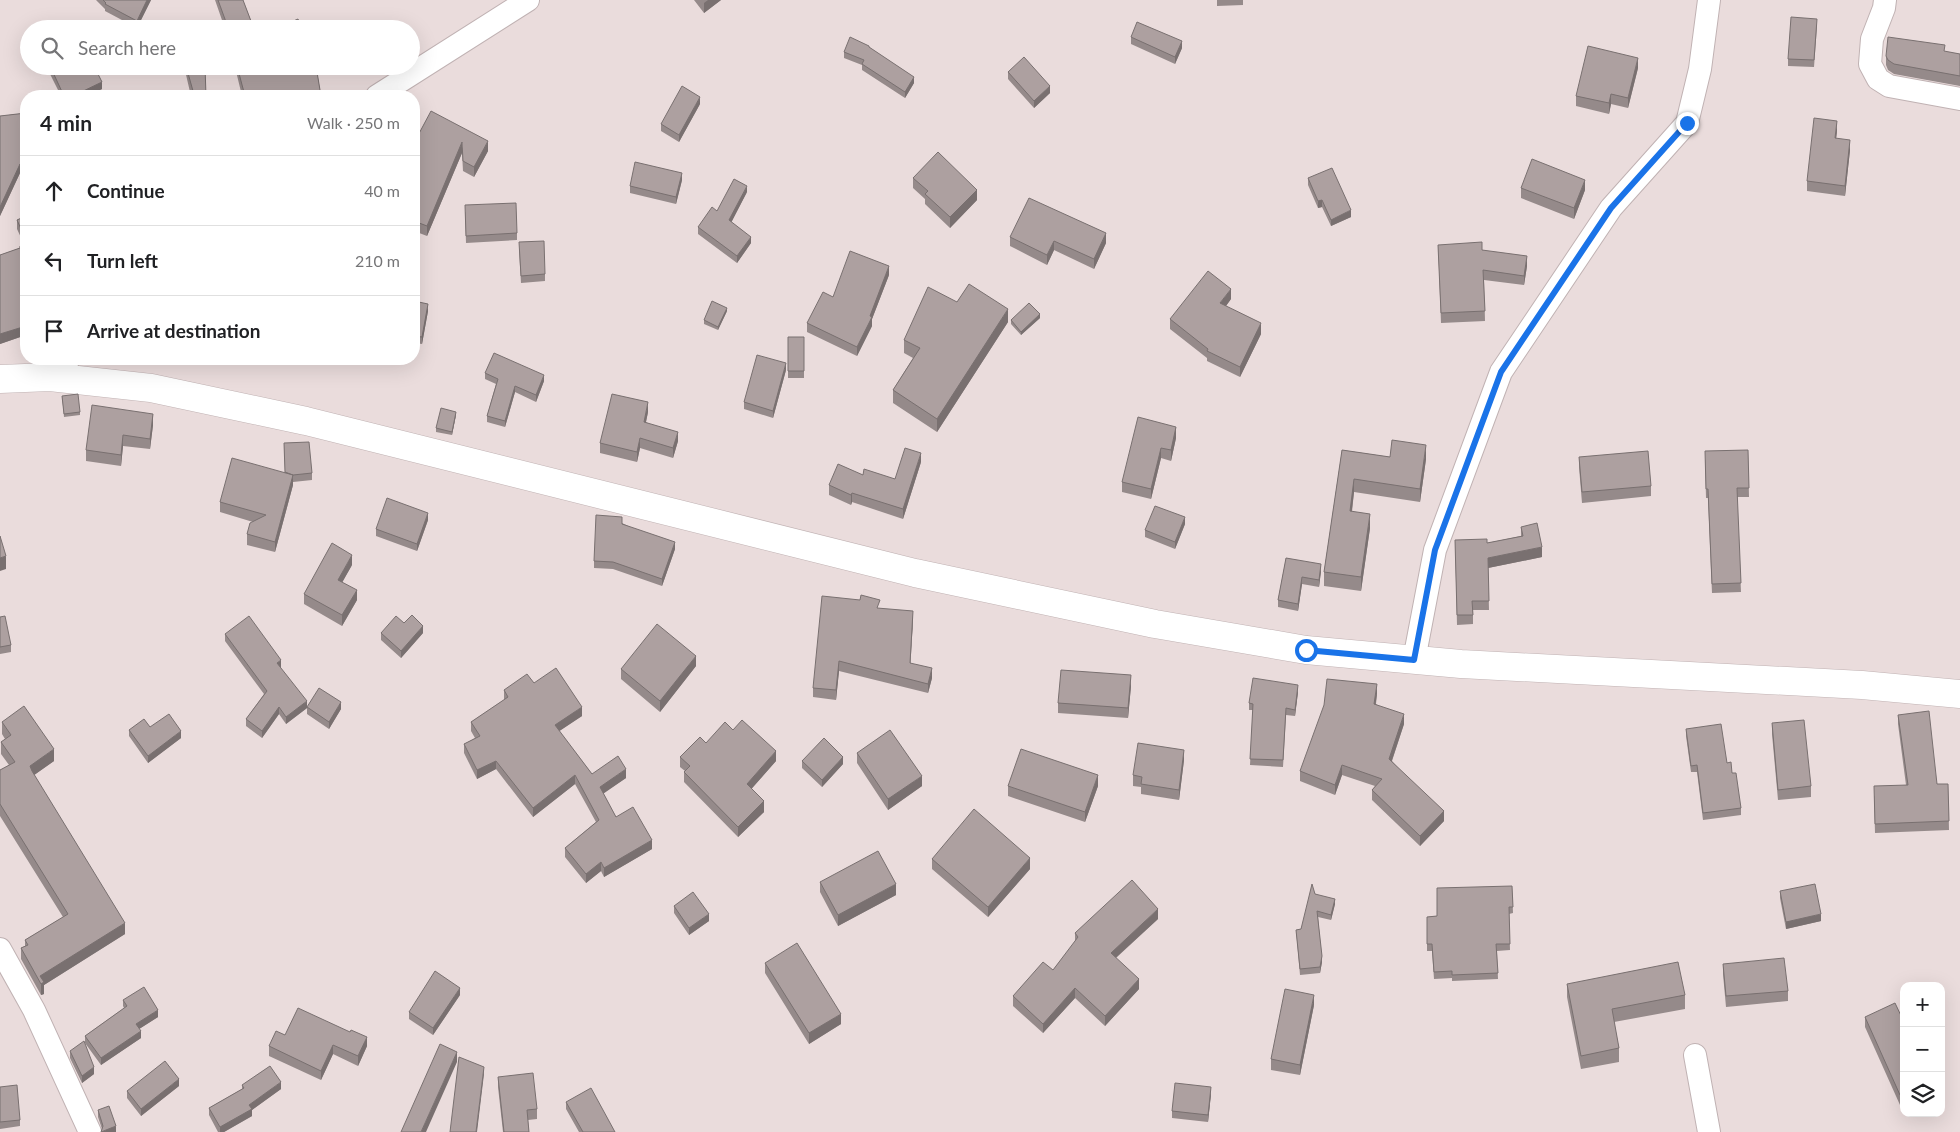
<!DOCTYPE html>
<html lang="en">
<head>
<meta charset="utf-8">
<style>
	:root { --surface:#fff; --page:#f2f2f2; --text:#202124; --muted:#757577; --line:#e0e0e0 }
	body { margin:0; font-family:Lato,sans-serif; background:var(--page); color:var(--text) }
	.controls { position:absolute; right:15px; bottom:15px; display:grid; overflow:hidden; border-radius:10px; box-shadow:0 5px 20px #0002 }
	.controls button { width:45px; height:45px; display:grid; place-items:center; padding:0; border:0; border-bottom:1px solid var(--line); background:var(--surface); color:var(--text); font:25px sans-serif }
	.stop { position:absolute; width:15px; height:15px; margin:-11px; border:4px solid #1a73e8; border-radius:50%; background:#fff }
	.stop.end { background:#1a73e8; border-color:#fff; box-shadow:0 1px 5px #0008 }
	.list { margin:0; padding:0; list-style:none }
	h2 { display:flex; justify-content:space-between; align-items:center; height:65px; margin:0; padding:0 20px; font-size:21px }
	h2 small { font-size:16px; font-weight:400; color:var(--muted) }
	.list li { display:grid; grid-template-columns:32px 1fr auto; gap:15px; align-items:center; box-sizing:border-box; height:70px; padding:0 20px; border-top:1px solid var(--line) }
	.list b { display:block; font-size:19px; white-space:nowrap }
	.list em { font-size:16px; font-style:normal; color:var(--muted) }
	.icon { flex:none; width:28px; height:28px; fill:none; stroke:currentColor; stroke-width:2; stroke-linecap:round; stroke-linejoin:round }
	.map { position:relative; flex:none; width:1960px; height:1132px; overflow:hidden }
	.search { position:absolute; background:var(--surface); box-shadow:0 5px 20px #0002; left:20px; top:20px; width:400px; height:55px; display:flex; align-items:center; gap:12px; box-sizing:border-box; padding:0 18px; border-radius:28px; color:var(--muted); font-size:19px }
	.panel { position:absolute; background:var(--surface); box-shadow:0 5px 20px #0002; left:20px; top:90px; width:400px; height:275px; border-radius:20px }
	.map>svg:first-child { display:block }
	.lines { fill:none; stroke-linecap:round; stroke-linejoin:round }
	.minor-casing { stroke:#c0b2b3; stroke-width:24 }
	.tertiary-casing { stroke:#c0b2b3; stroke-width:29 }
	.minor { stroke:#fff; stroke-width:22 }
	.tertiary { stroke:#fff; stroke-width:28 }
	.wall { fill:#958a8a }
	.shaded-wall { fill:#797070 }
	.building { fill:#ada0a0; stroke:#797070 }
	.route { stroke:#1a73e8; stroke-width:6 }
</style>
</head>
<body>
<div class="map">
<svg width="1960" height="1132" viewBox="0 0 1960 1132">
	<rect width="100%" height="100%" fill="#eadcdc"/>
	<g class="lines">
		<g class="minor-casing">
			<path id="minor" d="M1885,0L1884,8L1872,39L1870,64L1878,79L1889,86L1960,99
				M377,96L528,0
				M63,379L68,359
				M1414,660L1435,550L1501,372L1611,208L1687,123L1700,69L1709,0
				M0,949L34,1010L90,1132
				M1695,1055L1709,1132"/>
		</g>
		<g class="tertiary-casing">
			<path id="tertiary" d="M0,379L50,377L151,388L306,421L915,573L1155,624L1306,650L1461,664L1862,685L1960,694"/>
		</g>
		<use href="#minor" class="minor"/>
		<use href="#tertiary" class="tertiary"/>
	</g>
	<path class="wall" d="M96,0H151L137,28L105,11V9Z
		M215,0H243L254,29L223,23Z
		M694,0H721L704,13Z
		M1217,0H1243V5L1217,6Z
		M1817,26L1814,67L1788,66V59Z
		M1131,37L1182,48L1175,64L1131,44Z
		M869,47L914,83L905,98L862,70V65L844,58V52Z
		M1945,52L1960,54V86L1894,74L1888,70L1886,65V56Z
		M49,66H94L102,89L87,96H61L49,72Z
		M184,66H316L321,96H242L235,67L205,75L206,96L190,92Z
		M1638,68L1628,108L1611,104L1609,114L1576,106V96Z
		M1008,72L1050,93L1034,108L1008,79Z
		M700,104L679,142L661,131V124Z
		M26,113V187L20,173L0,216V116Z
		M1837,131L1836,138L1850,150L1845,196L1807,191V181Z
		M414,141L488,151L474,177L463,171L462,153L427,236L414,231Z
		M913,178L977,200L950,228L925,204V199L913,188Z
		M1308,178L1351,217L1331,226L1322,207L1318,208L1308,185Z
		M682,180L676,204L630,193V186Z
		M1521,188L1585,190L1574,219L1521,198Z
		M747,192L731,222L751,243L737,263L698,234V227L717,211Z
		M465,212L517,233V240L466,243Z
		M26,216V335L0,344V255L20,248V246L24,244L17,229V220Z
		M1010,237L1106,243L1094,269L1054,250L1047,265L1010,246Z
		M1438,245L1482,250L1527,266L1524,285L1484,280L1485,321L1441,323Z
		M519,249L545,274V281L521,283Z
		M889,275L872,319V326L857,356L807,332V323L833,297Z
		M1231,299L1226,306L1261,334L1240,377L1207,361V358L1170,329V319Z
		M414,301L428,311L422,344L414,343Z
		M957,302L1008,322L937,432L893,403V390L913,358L904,353V340Z
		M727,311L718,330L704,324V320Z
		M1040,318L1021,335L1011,324V320Z
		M788,337H804V378H788Z
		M786,370L773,418L744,409V402Z
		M485,373L544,381L536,402L515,392L505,427L487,422V416L496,384L485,379Z
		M62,396L80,412V415L64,417Z
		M648,412L646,422L678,441L673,458L640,448L637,462L600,453V443Z
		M153,414V425L150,449L123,446L121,466L86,461V450Z
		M456,415L452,435L436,432V428Z
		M1176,427V438L1171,461L1161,458L1151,499L1122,492V482Z
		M284,443L312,473V480L293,482V485L275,552L247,545V534L253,522L220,512V502L285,472Z
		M1342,450L1390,457L1426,459L1420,502L1354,492L1352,512L1370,528L1361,591L1324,586V572Z
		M1748,450L1749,497H1737L1741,592L1712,593L1708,498H1706L1705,460Z
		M1579,457L1651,486V496L1582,503L1579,467Z
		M921,462L903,519L852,502L851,505L829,495V485L863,475L895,479Z
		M428,520L417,551L376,536V529Z
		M622,523L675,549L662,586L613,569L594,568V561Z
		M1185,524L1175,549L1145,537V530Z
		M1521,527L1542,557L1488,568L1489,610H1473V624L1457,625L1455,540L1487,543L1521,536Z
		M1286,558L1321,571L1319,587L1302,584L1298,611L1278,607V600Z
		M352,565L342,582L357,600L342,626L304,604V594Z
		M880,609L913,620L910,663L932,678L928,693L839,671L836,700L813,697V688Z
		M0,617L11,645V652L0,654Z
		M404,623L423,633L401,658L381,640V633Z
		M225,634L281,667H280L307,708L286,724L279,714L262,738L246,726V719L264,694L225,641Z
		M696,666L660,712L621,679V669Z
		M534,683L582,716L559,731L592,774L626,778L603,793L616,817L652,849L604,877L601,871L586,883L565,857V848L596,822L575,784L533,817L496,769L477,779L464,753V744L475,738L471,731V722L504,700V690Z
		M1131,686L1128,718L1058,713V703Z
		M1298,692L1295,716L1286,715L1283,767L1250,765L1253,710H1249V703Z
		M1377,694L1376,704L1404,724L1392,761L1444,821L1420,846L1372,800V790L1375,786L1342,775L1335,795L1300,781V771Z
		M307,707L341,709L329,729L307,714Z
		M1898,715L1937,784H1948L1949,830L1875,833L1874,796L1906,785L1898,724Z
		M2,722L54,761L34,775L125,934L44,985V994L41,995L21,959V948L25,946V940L63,917L0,816V770L9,765L1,754V742L5,739L2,734Z
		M1772,723L1811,786V797L1778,800L1772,734Z
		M150,727L181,738L148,763L129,736V730Z
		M1686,729L1727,763L1741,808V815L1703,820L1697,772H1691L1686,736Z
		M733,730L776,761L751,789L764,812L738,837L684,782V772L685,771L680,767V757L706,743Z
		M857,753L922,786L888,810L857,763Z
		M1184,760L1179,800L1141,794V787L1133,786V775Z
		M802,761L843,764L822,787L802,768Z
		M1008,786H1098L1085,822L1008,796Z
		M932,859L1030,869L988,917L932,869Z
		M820,882L896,895L838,926L820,892Z
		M1512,886L1513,913L1509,914L1510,950L1497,951L1498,979L1452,981V978L1434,979L1432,951H1427V917L1437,916Z
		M1780,891L1821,921L1786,929L1780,898Z
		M1315,894L1335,904L1331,920L1318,917L1322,962L1320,973L1300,975L1296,930L1301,929Z
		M674,906L709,921L689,935L674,913Z
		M1158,919L1116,958L1139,989L1105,1026L1075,998L1043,1033L1013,1006V996L1053,970L1075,942V933Z
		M765,963L841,1024L809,1044L765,973Z
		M1723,964L1788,991V1001L1726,1007L1723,974Z
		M1567,984L1685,995V1009L1614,1022L1619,1048V1062L1581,1069L1567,997Z
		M460,995L433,1035L409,1019V1012Z
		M123,1000L158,1017L139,1029L141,1038L101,1065L85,1043V1036L124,1008L123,1006Z
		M1314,1005L1300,1075L1271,1070V1059Z
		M1865,1017L1904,1022L1900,1105L1865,1027Z
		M350,1032L367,1046L358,1066L333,1054L321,1080L269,1056V1046L285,1035Z
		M70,1051L94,1074L82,1083L70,1058Z
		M498,1077L537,1109V1119L528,1120L529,1132H503L498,1087Z
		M242,1085L281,1089L252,1110V1116L224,1132H218L209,1115V1108L242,1089Z
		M179,1086L141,1116L127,1098V1091Z
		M0,1087L20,1120V1126L0,1129Z
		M1211,1094L1208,1122L1172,1118V1111Z
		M566,1102L615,1132H579L566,1109Z
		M98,1110L116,1132L102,1129L98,1117Z"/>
	<path class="shaded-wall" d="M147,0H151L137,28V21Z
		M708,0H721L704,13V3Z
		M1182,41V48L1175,64V57Z
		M1638,58V68L1628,108V98Z
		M205,66H235V67L205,75Z
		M914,77V83L905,98V92Z
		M102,82V89L87,96H73Z
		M1050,86V93L1034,108V101Z
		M1611,94V104L1609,114V103Z
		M700,97V104L679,142V135Z
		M1837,121V131L1835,149V138Z
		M1850,140V150L1845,196V186Z
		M488,141V151L474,177V167Z
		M462,142V153L427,236V226Z
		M20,164V173L0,216V207Z
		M682,173V180L676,204V197Z
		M1585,180V190L1574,219V208Z
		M747,186V192L729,227V220Z
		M977,190V200L950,228V217Z
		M1322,200V207L1318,208V201Z
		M1351,210V217L1331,226V220Z
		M1106,233V243L1094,269V259Z
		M751,237V243L737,263V256Z
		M1054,241V250L1047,265V255Z
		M1527,256V266L1524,285V276Z
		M889,266V275L872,319V326L857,356V347Z
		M1231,289V299L1220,314V303Z
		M428,304V311L422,344V337Z
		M727,308V311L718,330V327Z
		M1008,309V322L937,432V419Z
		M1040,314V318L1021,335V332Z
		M1261,323V334L1240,377V367Z
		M26,326V335L0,344V334Z
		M786,363V370L773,418V411Z
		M544,375V381L536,402V395Z
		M515,386V392L505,427V421Z
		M648,402V412L644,431V422Z
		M456,412V415L452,435V432Z
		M153,414V425L150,449V439Z
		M1176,427V438L1171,461V450Z
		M678,432V441L673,458V448Z
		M123,435V446L121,466V455Z
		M640,438V448L637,462V452Z
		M1426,445V459L1420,502V489Z
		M1161,448V458L1151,499V489Z
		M921,453V462L903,519V509Z
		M293,475V485L275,552V542Z
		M1354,479V492L1350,525V511Z
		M852,493V502L851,505V495Z
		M428,513V520L417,551V544Z
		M1370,514V528L1361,591V577Z
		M1185,517V524L1175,549V542Z
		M675,542V549L662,586V579Z
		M1542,547V557L1488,568V558Z
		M352,555V565L338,590V580Z
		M6,556V569L0,571V558Z
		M1321,564V571L1319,587V580Z
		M1302,577V584L1298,611V604Z
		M357,590V600L342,626V615Z
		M913,611V620L910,672V663Z
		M423,626V633L401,658V651Z
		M696,656V666L660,712V701Z
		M281,660V667L277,670V663Z
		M839,661V671L836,700V690Z
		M932,668V678L928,693V684Z
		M1131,675V686L1128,718V708Z
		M1377,684V694L1374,714V704Z
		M1298,685V692L1295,716V710Z
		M307,701V708L286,724V717Z
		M341,702V709L329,729V722Z
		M279,707V714L262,738V731Z
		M582,707V716L555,734V725Z
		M1404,714V724L1389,769V759Z
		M181,731V738L148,763V756Z
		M54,749V761L30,778V766Z
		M1184,750V760L1179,800V790Z
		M776,751V761L747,794V784Z
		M843,757V764L822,787V780Z
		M496,761V769L477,779V770Z
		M1342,765V775L1335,795V785Z
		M626,769V778L600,796V787Z
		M575,775V784L533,817V808Z
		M1098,775V786L1085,822V812Z
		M922,776V786L888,810V799Z
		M764,801V812L738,837V827Z
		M1444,811V821L1420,846V836Z
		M652,840V849L604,877V868Z
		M1030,858V869L988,917V907Z
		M601,862V871L586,883V874Z
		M896,884V895L838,926V915Z
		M1335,899V904L1331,920V915Z
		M1158,909V919L1111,962V953Z
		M709,914V921L689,935V928Z
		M1821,914V921L1786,929V922Z
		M125,923V934L44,985V994L41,995V984L40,976Z
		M1322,956V962L1320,973V967Z
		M1139,979V989L1105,1026V1016Z
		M460,988V995L433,1035V1028Z
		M1075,988V998L1043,1033V1024Z
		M1314,995V1005L1300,1075V1065Z
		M158,1010V1017L136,1031V1024Z
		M841,1014V1024L809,1044V1033Z
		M141,1031V1038L101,1065V1058Z
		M367,1037V1046L358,1066V1056Z
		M333,1045V1054L321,1080V1071Z
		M457,1052V1062L426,1132H421Z
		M94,1067V1074L82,1083V1076Z
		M484,1067V1074L477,1132H476Z
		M179,1079V1086L141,1116V1109Z
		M281,1082V1089L252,1110V1116L224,1132H220V1127L249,1105Z
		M1211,1087V1094L1208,1122V1115Z
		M1904,1093V1103L1900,1105V1095Z
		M116,1126V1132H101Z"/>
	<path class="building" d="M103,0H147L137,21L105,4L106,3Z
		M218,0H243L254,29H200L226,22Z
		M1791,17L1817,19L1814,60L1788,59Z
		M298,19L302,29H275Z
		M1137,22L1182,41L1175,57L1131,37Z
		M850,37L869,46V47L914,77L905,92L862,64L864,60L844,52Z
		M1888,37L1945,45L1944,51L1960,54V76L1894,64L1888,60L1886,56Z
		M1588,46L1638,58L1628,98L1611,94L1609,103L1576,96Z
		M1024,57L1050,86L1034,101L1008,72Z
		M50,66H94L102,82L73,96H64Z
		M186,66H205L206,96H134L193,91Z
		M237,66H316L321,96H245Z
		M682,86L700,97L679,135L661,124Z
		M431,111L488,141L474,167L463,161L462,142L427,226L414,221V141H415Z
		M26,113V178L20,164L0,207V116Z
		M1814,118L1837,121L1835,138L1850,140L1845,186L1807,181Z
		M938,152L977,190L950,217L925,194L928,191L913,178Z
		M1532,159L1585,180L1574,208L1521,188Z
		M635,162L682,173L676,197L630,186Z
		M1332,168L1351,210L1331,220L1322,200L1318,201L1308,178Z
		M734,179L747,186L729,220L751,237L737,256L698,227L712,207L717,211Z
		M1029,198L1106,233L1094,259L1054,241L1047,255L1010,237Z
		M516,203L517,233L466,236L465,205Z
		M26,216V240L17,220Z
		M544,241L545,274L521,276L519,242Z
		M1482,242V250L1527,256L1524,276L1483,270L1485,311L1441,313L1438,245Z
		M26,243V310L24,311L26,318V326L0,334V255L20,248V246Z
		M850,251L889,266L870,316L872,317L857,347L807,323L823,292L833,297Z
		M1208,271L1231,289L1220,303L1261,323L1240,367L1207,351L1208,349L1170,319Z
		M969,284L1008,309L937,419L893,390L920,348L904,340L928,287L957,302Z
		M414,301L428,304L422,337L414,336Z
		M712,301L727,308L718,327L704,320Z
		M1029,303L1040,314L1021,332L1011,320Z
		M788,337H804V371H788Z
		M494,353L544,375L536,395L515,386L505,421L487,416L498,379L485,373Z
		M757,355L786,363L773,411L744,402Z
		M78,394L80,412L64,414L62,396Z
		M612,394L648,402L644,422L678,432L673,448L640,438L637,452L600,443Z
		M92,405L153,414L150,439L123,435L121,455L86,450Z
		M441,408L456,412L452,432L436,428Z
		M1138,417L1176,427L1171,450L1161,448L1151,489L1122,482Z
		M1392,440L1426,445L1420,489L1354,479L1350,511L1370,514L1361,577L1324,572L1342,450L1390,457Z
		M309,442L312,473L293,475L285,472L284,443Z
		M905,448L921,453L903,509L852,493L851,495L829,485L838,464L863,475L864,469L895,479Z
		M1748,450L1749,488H1737L1741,583L1712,584L1708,489H1706L1705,451Z
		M1648,451L1651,486L1582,492L1579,457Z
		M232,458L293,475L275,542L247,534L250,523L266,515L220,502Z
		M387,498L428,513L417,544L376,529Z
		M1155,506L1185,517L1175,542L1145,530Z
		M596,515L622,517V524L675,542L662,579L613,562L594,561Z
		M1537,523L1542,547L1488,558L1489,601H1472L1473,615H1457L1455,540L1487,539V543L1523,536L1521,527Z
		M0,536L6,556L0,558Z
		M332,543L352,555L338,580L357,590L342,615L304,594Z
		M1286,558L1321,564L1319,580L1302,577L1298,604L1278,600Z
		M861,595L880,600L877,608L913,611L910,663L932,668L928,684L839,661L836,690L813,688L822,596L860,600Z
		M412,615L423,626L401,651L381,633L396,616L404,623Z
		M5,616L11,645L0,647V617Z
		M249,616L281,660L277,663L307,701L286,717L279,707L262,731L246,719L267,691L225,634Z
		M657,624L696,656L660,701L621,669Z
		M556,668L582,707L555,725L592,774L618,756L626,769L600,787L616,817L633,807L652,840L604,868L601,862L586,874L565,848L599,820L575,775L533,808L496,761L477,770L464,744L480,736L471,722L508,697L504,690L527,674L534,683Z
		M1061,670L1131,675L1128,708L1058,703Z
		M1253,678L1298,685L1295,710L1286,708L1283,760L1250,759L1253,704L1249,703Z
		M1327,679L1377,684L1374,704L1404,714L1389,759L1444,811L1420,836L1372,790L1382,779L1342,765L1335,785L1300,771L1324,705Z
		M319,688L341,702L329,722L307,707Z
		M24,706L54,749L30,766L32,771L125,923L40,976L44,982L41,984L21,948L28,945L25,940L68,914L0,804V770L15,762L1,742L11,735L2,722Z
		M1929,711L1937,784H1948L1949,821L1875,824L1874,786L1908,785L1898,715Z
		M169,714L181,731L148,756L129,730L144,719L150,727Z
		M742,720L776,751L747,784L764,801L738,827L684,772L690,766L680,757L700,737L706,743L725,722L733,730Z
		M1804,720L1811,786L1778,790L1772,723Z
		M1721,724L1727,763L1731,762L1732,773H1736L1741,808L1703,813L1697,765L1691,766L1686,729Z
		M890,730L922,776L888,799L857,753Z
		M824,738L843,757L822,780L802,761Z
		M1138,743L1184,750L1179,790L1141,784L1142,777L1133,775Z
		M1021,749L1098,775L1085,812L1008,786Z
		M974,809L1030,858L988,907L932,859Z
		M878,851L896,884L838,915L820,882Z
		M1132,880L1158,909L1111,953L1139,979L1105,1016L1075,988L1043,1024L1013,996L1043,962L1053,970L1078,937L1075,933Z
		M1312,884L1315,894L1335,899L1331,915L1317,911L1322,956L1320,967L1300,969L1296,930L1301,929Z
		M1815,884L1821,914L1786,922L1780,891Z
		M1512,886L1513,907H1509L1510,944H1496L1498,973L1452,975V971L1434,972L1432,944H1427V917L1437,916V888Z
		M693,892L709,914L689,928L674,906Z
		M797,943L841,1014L809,1033L765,963Z
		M1784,958L1788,991L1726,996L1723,964Z
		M1678,962L1685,995L1612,1009L1619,1048L1581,1056L1567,984Z
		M435,971L460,988L433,1028L409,1012Z
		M144,987L158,1010L136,1024L141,1031L101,1058L85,1036L127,1006L123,1000Z
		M1285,989L1314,995L1300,1065L1271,1059Z
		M1895,1003L1904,1022V1093L1900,1095L1865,1017Z
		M298,1008L350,1032L351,1030L367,1037L358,1056L333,1045L321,1071L269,1046L276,1031L285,1035Z
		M84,1041L94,1067L82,1076L70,1051Z
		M440,1044L457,1052L421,1132H401Z
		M459,1057L484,1067L476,1132H450Z
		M165,1061L179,1079L141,1109L127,1091Z
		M270,1066L281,1082L249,1105L252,1109L220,1127L209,1108L244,1088L242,1085Z
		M533,1073L537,1109L527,1110L529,1132H504L498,1077Z
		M1175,1083L1211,1087L1208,1115L1172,1111Z
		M17,1085L20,1120L0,1122V1087Z
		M591,1088L615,1132H583L566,1102Z
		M109,1106L116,1126L101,1132L103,1126L98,1110Z"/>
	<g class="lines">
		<path class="route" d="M1306,650L1414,660L1435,550L1501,372L1611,208L1687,123"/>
	</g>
</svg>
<div class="controls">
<button>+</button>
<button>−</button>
<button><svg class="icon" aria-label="layers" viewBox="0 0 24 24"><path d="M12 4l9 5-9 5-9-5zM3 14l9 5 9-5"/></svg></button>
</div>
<div class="stop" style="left:1306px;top:650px"></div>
<div class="stop end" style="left:1687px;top:123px"></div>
<div class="search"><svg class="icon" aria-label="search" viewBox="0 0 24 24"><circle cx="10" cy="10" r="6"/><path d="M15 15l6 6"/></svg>Search here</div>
<section class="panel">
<h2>4 min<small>Walk · 250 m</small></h2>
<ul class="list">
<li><svg class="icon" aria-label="ahead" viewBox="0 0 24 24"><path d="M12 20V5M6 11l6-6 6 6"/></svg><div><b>Continue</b></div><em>40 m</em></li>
<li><svg class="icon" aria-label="left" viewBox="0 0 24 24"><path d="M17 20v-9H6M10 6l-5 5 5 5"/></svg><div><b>Turn left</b></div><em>210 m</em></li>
<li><svg class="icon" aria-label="arrive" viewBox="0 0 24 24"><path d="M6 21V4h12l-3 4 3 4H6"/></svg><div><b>Arrive at destination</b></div></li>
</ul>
</section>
</div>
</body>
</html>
